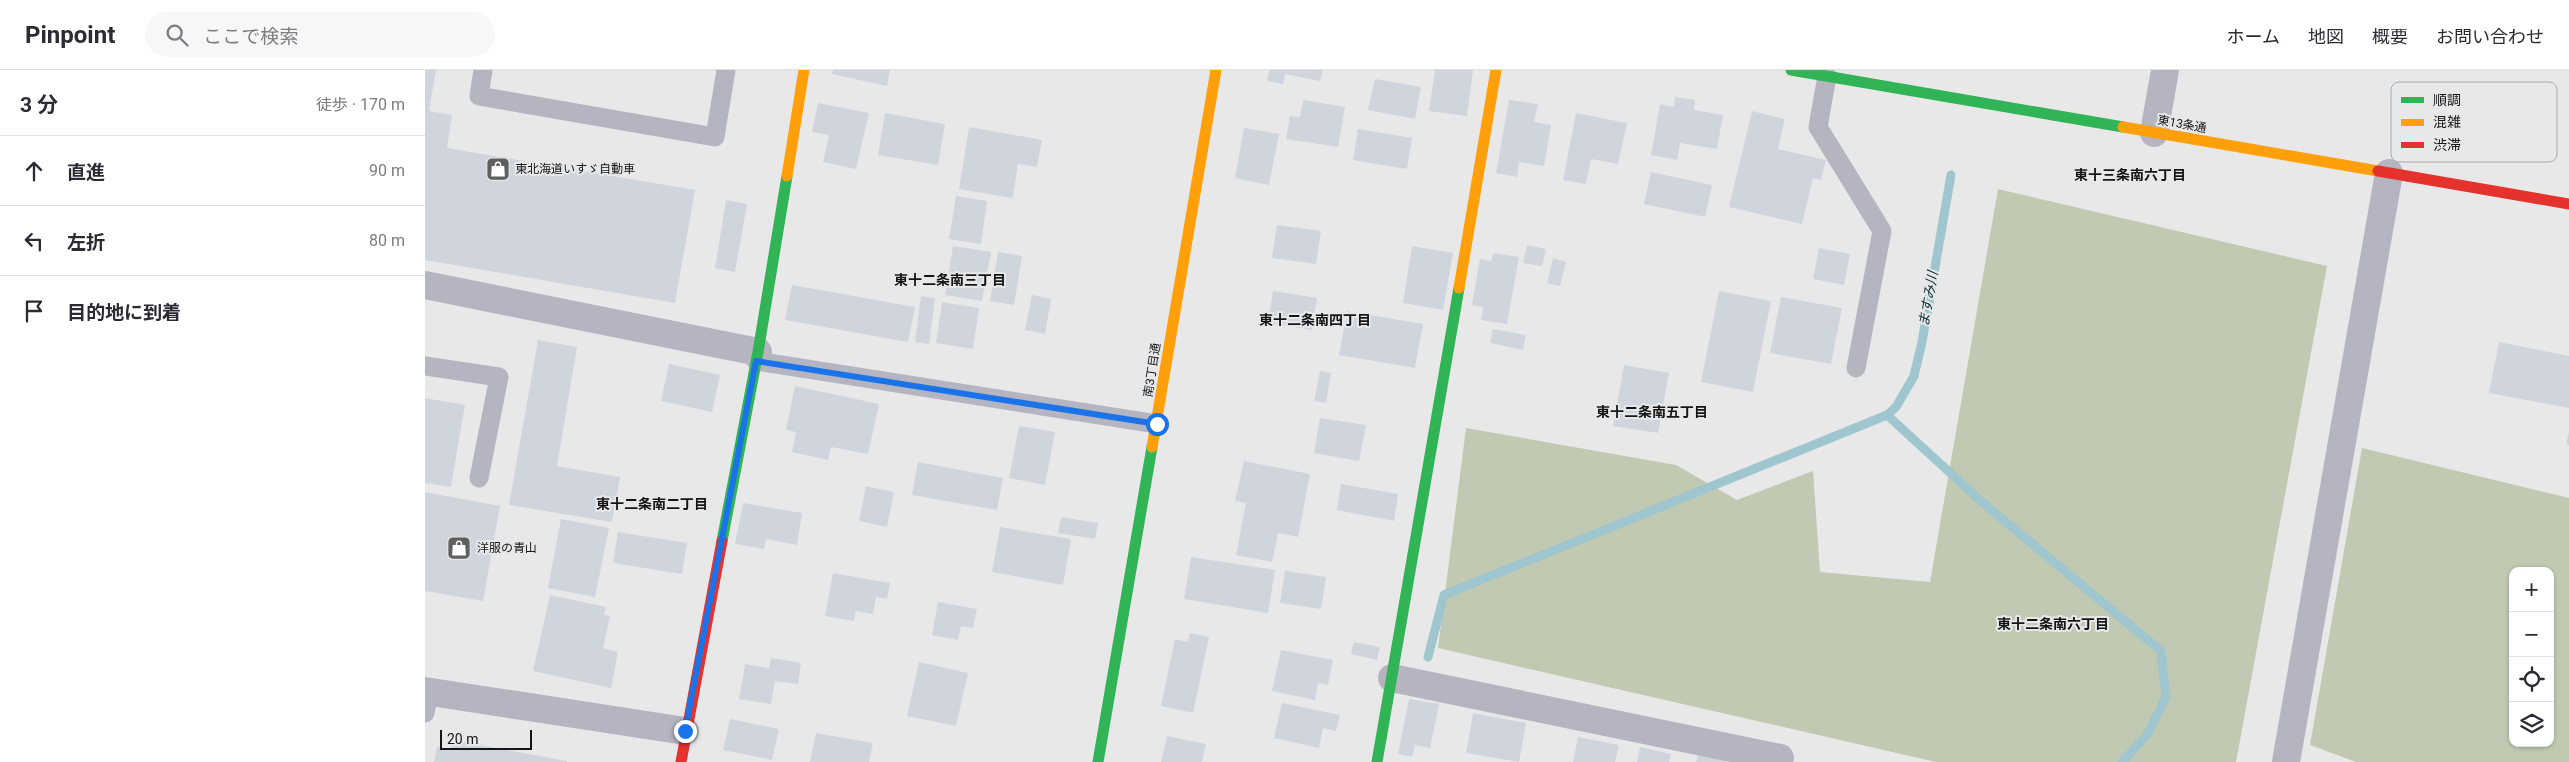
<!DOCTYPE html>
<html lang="ja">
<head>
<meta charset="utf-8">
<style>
	:root { --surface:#fff; --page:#f7f7f7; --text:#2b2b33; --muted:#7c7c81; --line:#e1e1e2 }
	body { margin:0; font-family:Roboto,"Noto Sans JP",sans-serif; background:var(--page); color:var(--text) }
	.controls { position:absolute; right:15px; bottom:15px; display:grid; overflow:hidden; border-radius:10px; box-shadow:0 1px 4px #0004 }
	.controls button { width:45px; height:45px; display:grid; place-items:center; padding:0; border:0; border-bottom:1px solid var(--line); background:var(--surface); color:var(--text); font:25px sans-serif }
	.scale { position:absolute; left:15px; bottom:12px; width:92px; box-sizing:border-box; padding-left:5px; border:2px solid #151516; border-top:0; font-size:14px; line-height:18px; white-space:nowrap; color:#151516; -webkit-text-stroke:4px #e7e8ea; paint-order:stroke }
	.stop { position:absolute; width:15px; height:15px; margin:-11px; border:4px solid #1a73e8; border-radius:50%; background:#fff }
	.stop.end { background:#1a73e8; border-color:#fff; box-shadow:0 1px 5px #0008 }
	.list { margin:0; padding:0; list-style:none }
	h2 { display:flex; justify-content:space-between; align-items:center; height:65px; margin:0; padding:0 20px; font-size:21px }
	h2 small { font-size:16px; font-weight:400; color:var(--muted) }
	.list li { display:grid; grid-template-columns:32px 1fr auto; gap:15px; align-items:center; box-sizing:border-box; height:70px; padding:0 20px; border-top:1px solid var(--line) }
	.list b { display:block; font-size:19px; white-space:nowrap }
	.list em { font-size:16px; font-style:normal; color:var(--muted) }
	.icon { flex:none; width:28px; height:28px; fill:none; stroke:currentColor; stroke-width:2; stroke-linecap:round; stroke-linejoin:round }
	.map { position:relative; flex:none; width:2144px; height:692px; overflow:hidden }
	header { display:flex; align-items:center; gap:30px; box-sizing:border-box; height:70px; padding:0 25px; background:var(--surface); border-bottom:1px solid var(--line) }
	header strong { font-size:24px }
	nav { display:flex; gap:28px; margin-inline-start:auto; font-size:18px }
	.search { width:350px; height:45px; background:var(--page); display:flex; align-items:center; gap:12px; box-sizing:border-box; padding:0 18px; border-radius:28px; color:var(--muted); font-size:19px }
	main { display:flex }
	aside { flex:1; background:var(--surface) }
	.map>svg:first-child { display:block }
	.forest { fill:#c2c9b2; fill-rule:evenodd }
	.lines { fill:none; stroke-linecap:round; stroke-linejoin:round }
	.stream { stroke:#9fc6ce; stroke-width:9 }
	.building { fill:#d0d5dd }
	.lane { stroke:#b4b5c0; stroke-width:19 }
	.street { stroke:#b4b5c0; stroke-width:28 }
	.fast { stroke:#30b455; stroke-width:11 }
	.slow { stroke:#ff9f0a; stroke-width:11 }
	.jam { stroke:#e5322d; stroke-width:11 }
	.route { stroke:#1a73e8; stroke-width:6 }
	.labels { text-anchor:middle; stroke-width:4; stroke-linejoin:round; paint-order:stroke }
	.street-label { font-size:12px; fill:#151516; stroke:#e7e8ea }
	.poi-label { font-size:12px; fill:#151516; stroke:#e7e8ea; text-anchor:start }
	.neighbourhood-label { font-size:14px; font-weight:bold; fill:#151516; stroke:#e7e8ea }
	.water-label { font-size:14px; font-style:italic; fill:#143136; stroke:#e7e8ea }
	.key { fill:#e7e8ea; stroke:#a8a9aa; stroke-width:1 }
	.key-label { font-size:14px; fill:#151516 }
</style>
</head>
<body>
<header>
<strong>Pinpoint</strong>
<div class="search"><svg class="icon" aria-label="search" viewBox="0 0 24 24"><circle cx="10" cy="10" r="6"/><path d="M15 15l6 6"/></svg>ここで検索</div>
<nav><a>ホーム</a><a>地図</a><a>概要</a><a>お問い合わせ</a></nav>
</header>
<main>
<aside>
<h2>3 分<small>徒歩 · 170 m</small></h2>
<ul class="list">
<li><svg class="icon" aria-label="ahead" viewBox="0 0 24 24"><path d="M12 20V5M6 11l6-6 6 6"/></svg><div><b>直進</b></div><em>90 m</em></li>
<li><svg class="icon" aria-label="left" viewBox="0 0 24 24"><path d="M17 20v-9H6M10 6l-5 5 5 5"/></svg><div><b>左折</b></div><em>80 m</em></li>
<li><svg class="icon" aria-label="arrive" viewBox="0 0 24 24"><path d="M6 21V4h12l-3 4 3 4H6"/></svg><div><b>目的地に到着</b></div></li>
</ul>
</aside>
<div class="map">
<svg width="2144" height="692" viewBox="0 0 2144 692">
	<rect width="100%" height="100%" fill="#e8e8e9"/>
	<path class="forest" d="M1573,119L1902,196L1811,692H1511L1013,578L1041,358L1251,395L1312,430L1388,401L1395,502L1505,512Z
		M1937,378L2144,428V692H1931L1885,675ZM2088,501H2125V673H2088Z"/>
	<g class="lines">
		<path class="stream" d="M1462,345L1557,432L1736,581L1741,627L1722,665L1697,692
			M1003,587L1019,525L1462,345L1471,337L1489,306L1497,272L1526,105"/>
	</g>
	<path class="building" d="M0,0H11L4,41L27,45L22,78L270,120L250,233L0,190Z
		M408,0H465L462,16L407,4Z
		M844,0H898L895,11L860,4L858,14L842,11Z
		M1010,0H1048L1042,46L1004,41Z
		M950,9L996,17L990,49L943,40Z
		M1250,27L1270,30L1269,40L1298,45L1292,79L1255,73L1252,90L1226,85L1235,34L1249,37Z
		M878,30L920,37L913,77L861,69L865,46L875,47Z
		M1084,30L1113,34L1109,52L1126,55L1119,96L1094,92L1092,107L1071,103Z
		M393,33L444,43L431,99L398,92L404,65L387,62Z
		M1327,41L1360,49L1353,79L1401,90L1396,110L1388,108L1377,154L1304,137Z
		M460,43L520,54L513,95L453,85Z
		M1151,43L1202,53L1193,94L1166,89L1161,114L1138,110Z
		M544,57L617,70L612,97L593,94L588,128L534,119Z
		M819,58L854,64L844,115L810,108Z
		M933,59L987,68L982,99L928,90Z
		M1226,102L1287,115L1280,147L1219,134Z
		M531,126L562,131L556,174L524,169Z
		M301,130L322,134L310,202L290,198Z
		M852,155L896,161L891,194L847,188Z
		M1102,175L1121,179L1117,196L1098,193Z
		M528,176L566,182L557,231L520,225Z
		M987,176L1028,183L1018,240L978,233Z
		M1394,178L1425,184L1419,215L1388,209Z
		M573,182L597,186L589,235L565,231Z
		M1068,183L1094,187L1082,254L1056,250L1058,237L1047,235L1055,189L1066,191Z
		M1128,188L1141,192L1135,216L1122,213Z
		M367,215L490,237L483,272L360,250Z
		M848,221L892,228L887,260L843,253Z
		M1294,221L1346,231L1328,322L1276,312Z
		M607,225L626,229L620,264L600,260Z
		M496,226L510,228L504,274L490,272Z
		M1356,227L1417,238L1406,294L1345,283Z
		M517,232L554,238L548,279L511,273Z
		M922,241L998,254L990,298L914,285Z
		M1068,259L1101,265L1098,280L1065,273Z
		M113,270L152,277L132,396L195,407L187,452L84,435Z
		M2074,272L2144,286V338L2064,323Z
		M244,294L295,305L287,342L236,331Z
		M1199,295L1244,303L1233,363L1188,356Z
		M895,301L906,303L901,333L889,331Z
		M370,316L454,334L443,384L406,377L403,390L367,382L371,362L361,360Z
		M0,328L40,335L26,417L0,413Z
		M895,348L941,355L934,391L889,383Z
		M594,356L630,362L620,415L584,408Z
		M2144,362V375L2141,374Z
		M819,391L885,404L873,467L853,463L847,492L811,485L821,433L810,431Z
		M493,392L578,408L572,440L487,425Z
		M916,414L973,424L969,451L912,440Z
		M441,416L469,422L462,457L434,451Z
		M0,422L75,436L58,531L0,521Z
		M318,433L377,443L372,475L341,469L339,479L310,474Z
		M636,447L673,453L670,469L633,463Z
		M136,449L184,458L170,527L123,518Z
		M575,457L646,469L638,515L567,502Z
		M193,462L262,473L257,504L188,493Z
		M766,487L850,500L843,543L759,529Z
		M860,501L901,507L896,539L855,533Z
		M408,503L465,513L462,529L451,527L448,544L431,541L429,551L400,546Z
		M125,525L181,537L179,545L185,546L178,578L193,582L186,618L108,601Z
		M513,532L552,539L548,558L536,556L533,570L507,565Z
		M765,563L784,567L768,643L736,636L750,569L763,572Z
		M929,572L955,577L952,590L926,584Z
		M856,580L908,590L903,615L893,613L890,630L847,621Z
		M346,588L376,593L373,614L350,611L346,634L314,629L320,594L344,598Z
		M494,592L543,603L531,656L482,646Z
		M984,629L1014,634L1005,678L990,675L987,687L973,684Z
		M857,633L915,645L911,661L898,658L894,678L849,668Z
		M1048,643L1101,653L1094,692L1041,683Z
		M305,649L354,659L347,690L298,680Z
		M391,663L448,673L444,692H385Z
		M742,666L781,674L777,692H736Z
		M1153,667L1194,675L1190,692H1148Z
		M27,670L142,691V692H9L12,677L26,679Z
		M1215,677L1246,684L1244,692H1212Z
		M1273,684L1301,691V692H1271Z"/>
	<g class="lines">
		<path class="lane" d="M58,0L54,26L290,67L301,0
			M1402,6L1393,57L1457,161L1431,298
			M331,291L732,354
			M0,296L74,307L54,408
			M0,643L4,621"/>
		<path class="street" d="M1729,63L1740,0
			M0,215L333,282
			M967,608L1355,688L1354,692
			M0,621L260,661
			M1861,692L1964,103"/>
		<path class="fast" d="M1366,0L1698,57
			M297,471L333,282L362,106
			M673,692L727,377
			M952,692L1034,218"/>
		<path class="slow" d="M1698,57L1953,101
			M362,106L379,0
			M1034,218L1071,0
			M727,377L791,0"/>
		<path class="jam" d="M1953,101L2144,134
			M256,692L297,471"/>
	</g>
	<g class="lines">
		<path class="route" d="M260,661L331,291L732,354"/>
	</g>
	<defs>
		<g id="shop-square" transform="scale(1.25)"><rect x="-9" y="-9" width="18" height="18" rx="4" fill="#5f5f60" stroke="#e7e8ea"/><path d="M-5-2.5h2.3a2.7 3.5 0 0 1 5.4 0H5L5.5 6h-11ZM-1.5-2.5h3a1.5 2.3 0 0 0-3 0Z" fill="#fff"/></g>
	</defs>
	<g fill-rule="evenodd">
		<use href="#shop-square" x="73" y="99"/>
		<use href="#shop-square" x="34" y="478"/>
	</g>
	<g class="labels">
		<g class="street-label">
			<text transform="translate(1757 54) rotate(10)" y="4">東13条通</text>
			<text transform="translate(727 300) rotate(-81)" y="4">南3丁目通</text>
		</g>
		<g class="poi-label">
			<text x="90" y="103">東北海道いすゞ自動車</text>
			<text x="52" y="482">洋服の青山</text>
		</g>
		<g class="neighbourhood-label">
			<text x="1705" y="110">東十三条南六丁目</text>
			<text x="525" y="215">東十二条南三丁目</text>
			<text x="890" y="255">東十二条南四丁目</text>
			<text x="1227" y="347">東十二条南五丁目</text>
			<text x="227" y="439">東十二条南二丁目</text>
			<text x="1628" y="559">東十二条南六丁目</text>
		</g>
		<g class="water-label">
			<text transform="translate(1503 229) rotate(-80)" y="5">ますみ川</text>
		</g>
	</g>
	<rect x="1966" y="12" width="166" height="80" rx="8" class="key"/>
	<rect x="1976" y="27" width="23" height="6" fill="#30b455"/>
	<rect x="1976" y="49" width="23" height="7" fill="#ff9f0a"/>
	<rect x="1976" y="72" width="23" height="6" fill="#e5322d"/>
	<g class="key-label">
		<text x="2008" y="35">順調</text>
		<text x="2008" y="57">混雑</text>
		<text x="2008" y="80">渋滞</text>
	</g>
</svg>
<div class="controls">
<button>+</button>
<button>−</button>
<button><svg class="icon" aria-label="locate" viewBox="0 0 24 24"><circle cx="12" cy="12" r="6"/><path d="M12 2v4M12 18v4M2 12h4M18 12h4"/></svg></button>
<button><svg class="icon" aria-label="layers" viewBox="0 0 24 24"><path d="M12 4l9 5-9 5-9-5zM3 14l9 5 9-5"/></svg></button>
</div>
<div class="scale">20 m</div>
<div class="stop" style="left:732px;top:354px"></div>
<div class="stop end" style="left:260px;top:661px"></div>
</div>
</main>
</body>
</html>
